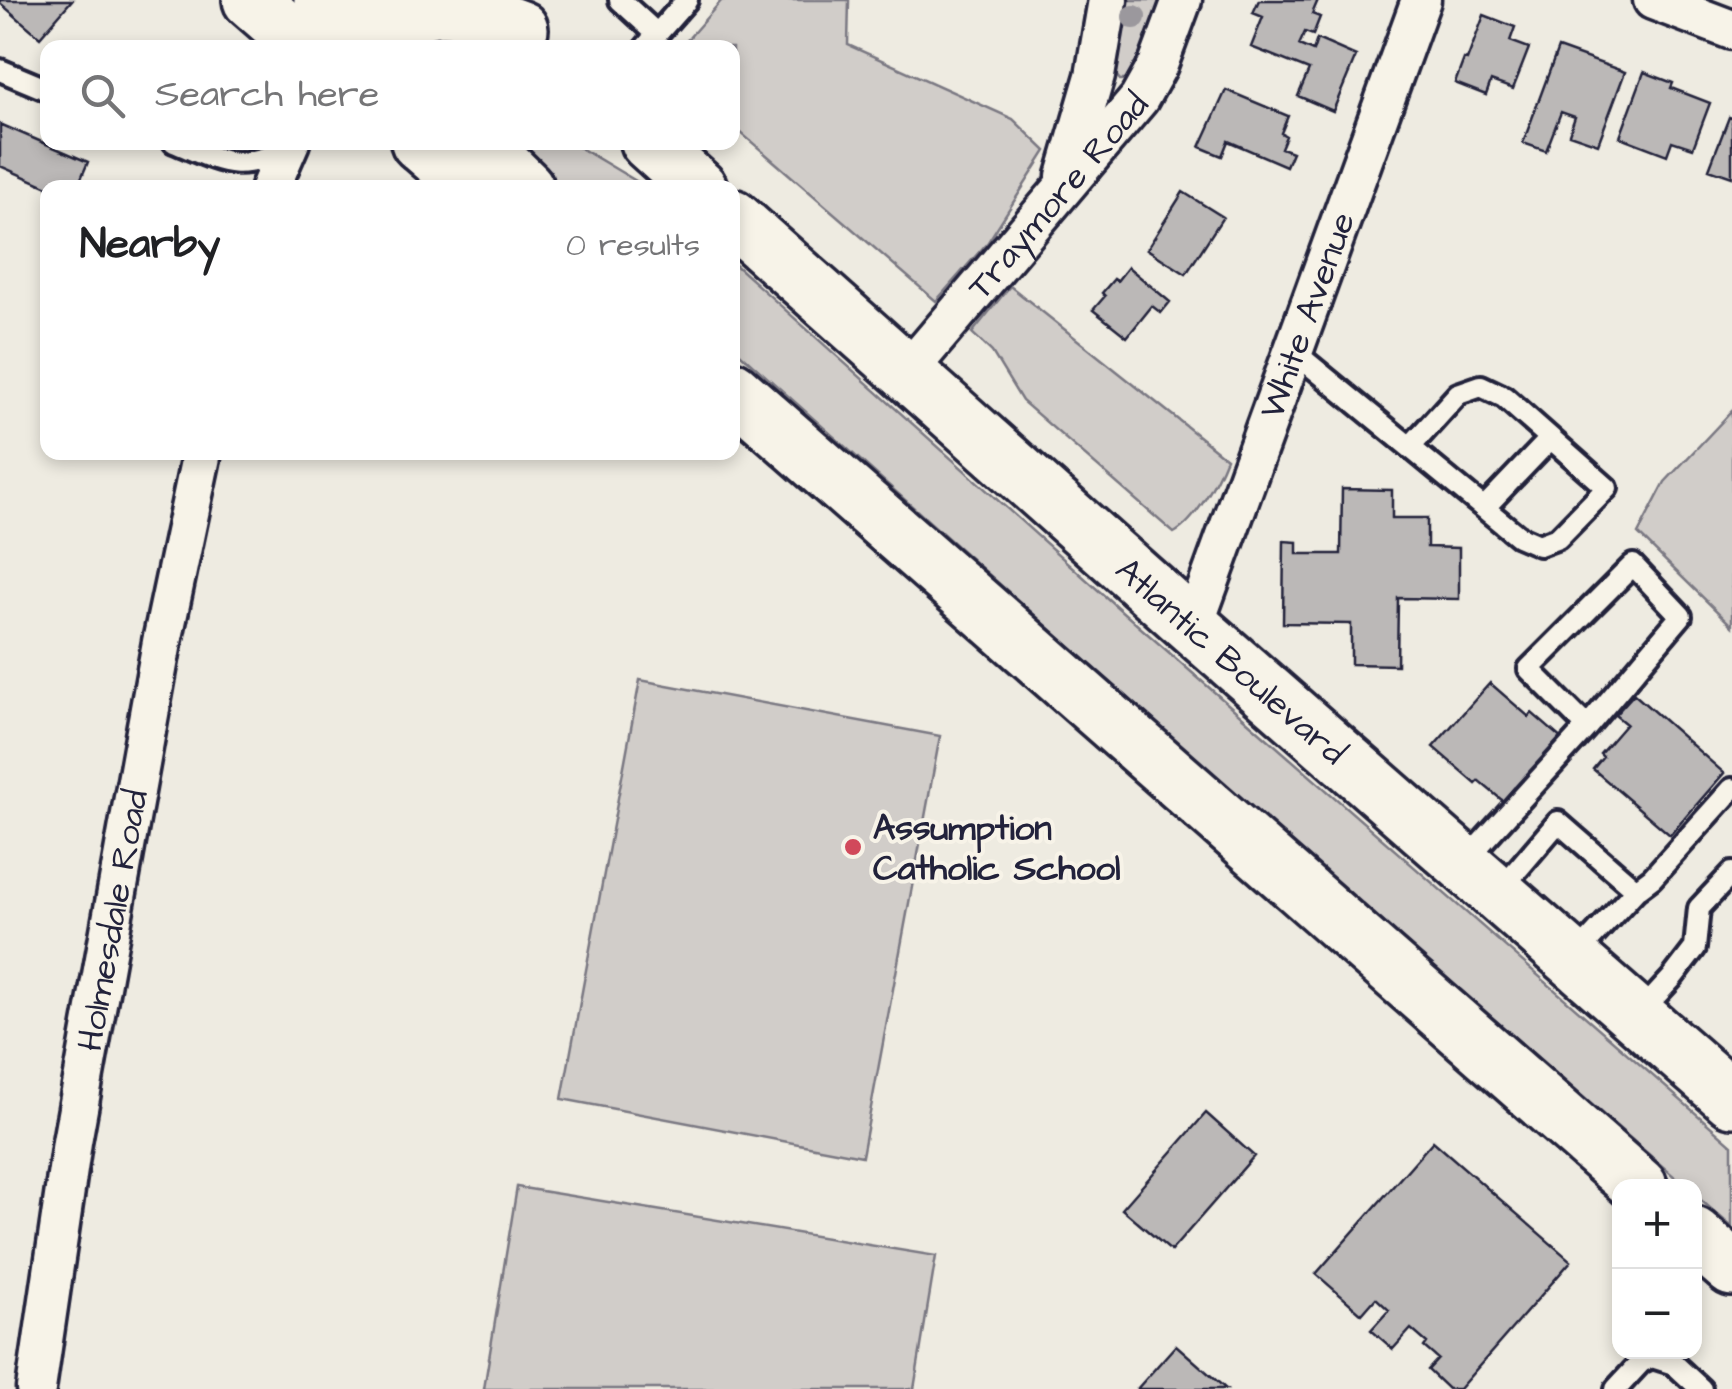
<!DOCTYPE html>
<html lang="en">
<head>
<meta charset="utf-8">
<style>
	:root { --surface:#fff; --page:#f6f6f6; --text:#202124; --muted:#757577; --line:#e0e0e0 }
	body { margin:0; font-family:"Architects Daughter",sans-serif; background:var(--page); color:var(--text) }
	.controls { position:absolute; right:30px; bottom:30px; display:grid; overflow:hidden; border-radius:20px; box-shadow:0 5px 15px #0003 }
	.controls button { width:90px; height:90px; display:grid; place-items:center; padding:0; border:0; border-bottom:2px solid var(--line); background:var(--surface); color:var(--text); font:50px sans-serif }
	.list { margin:0; padding:0; list-style:none }
	h2 { display:flex; justify-content:space-between; align-items:center; height:130px; margin:0; padding:0 40px; font-size:42px }
	h2 small { font-size:32px; font-weight:400; color:var(--muted) }
	.icon { flex:none; width:55px; height:55px; fill:none; stroke:currentColor; stroke-width:2; stroke-linecap:round; stroke-linejoin:round }
	.map { position:relative; flex:none; width:1732px; height:1389px; overflow:hidden }
	.search { position:absolute; background:var(--surface); box-shadow:0 5px 15px #0003; left:40px; top:40px; width:700px; height:110px; display:flex; align-items:center; gap:25px; box-sizing:border-box; padding:0 35px; border-radius:20px; color:var(--muted); font-size:38px }
	.panel { position:absolute; background:var(--surface); box-shadow:0 5px 15px #0003; left:40px; top:180px; width:700px; height:280px; border-radius:20px }
	.map>svg:first-child { display:block }
	.green { fill:#d1cdc9; stroke:#7a7882; stroke-width:2.5 }
	.building { fill:#bbb8b7; stroke:#22223b; stroke-width:2.5 }
	.lines { fill:none; stroke-linecap:round; stroke-linejoin:round }
	.lane-casing { stroke:#22223b; stroke-width:28 }
	.street-casing { stroke:#22223b; stroke-width:45 }
	.primary-casing { stroke:#22223b; stroke-width:62 }
	.highway-casing { stroke:#22223b; stroke-width:62 }
	.lane { stroke:#f7f3e8; stroke-width:20 }
	.street { stroke:#f7f3e8; stroke-width:38 }
	.primary { stroke:#f7f3e8; stroke-width:55 }
	.highway { stroke:#f7f3e8; stroke-width:55 }
	.tree { fill:#9b989d }
	.poi-dot { fill:#d1495b; stroke:#f7f3e8; stroke-width:4 }
	.labels { text-anchor:middle; stroke-width:8; stroke-linejoin:round; paint-order:stroke }
	.street-label { font-size:35px; fill:#22223b; stroke:#f7f3e8 }
	.poi-label { font-size:35px; font-weight:bold; fill:#22223b; stroke:#f7f3e8; text-anchor:start }
</style>
</head>
<body>
<div class="map">
<svg width="1732" height="1389" viewBox="0 0 1732 1389">
	<rect width="100%" height="100%" fill="#eeebe1"/>
	<filter id="ink" filterUnits="userSpaceOnUse"><feTurbulence type="fractalNoise" baseFrequency=".01" numOctaves="2"/><feDisplacementMap in="SourceGraphic" scale="20" xChannelSelector="R" yChannelSelector="G"/><feConvolveMatrix kernelMatrix="1 2 1 2 8 2 1 2 1" color-interpolation-filters="sRGB"/></filter>
	<g filter="url(#ink)">
		<path class="green" d="M722,0H849L848,45L1013,119L1046,151L988,242L936,301L733,126L732,48L681,47Z
			M1123,0H1163L1141,64L1127,80H1120L1113,71Z
			M441,27L462,47H416L412,43Z
			M504,143H572L646,187H554Z
			M733,263L1117,607L1732,1145V1227L1695,1195L1694,1186H1685L1201,763L733,347Z
			M1010,286L1226,458C1217,481 1196,521 1174,533L1022,401L992,352L972,333Z
			M1732,411V626L1638,534L1665,482Z
			M640,680L940,736L862,1156L562,1099Z
			M517,1187L936,1256L914,1389H484Z"/>
		<path class="building" d="M0,0H72L40,37L0,3Z
			M1259,0H1318L1312,14L1320,17L1313,35L1305,32L1299,45L1313,51L1317,39L1356,56L1333,111L1298,96L1309,70L1251,47L1263,17L1253,13Z
			M1484,15L1515,27L1510,41L1529,48L1513,89L1491,81L1486,95L1455,83L1464,59L1467,60Z
			M1558,48L1625,72L1598,144L1569,134L1575,117L1561,112L1546,151L1523,143Z
			M1644,72L1673,83L1671,88L1710,103L1693,148L1672,141L1667,155L1620,137Z
			M1226,90L1288,116L1281,133L1286,136L1281,148L1292,152L1286,166L1228,141L1222,156L1200,147Z
			M1729,117L1732,118V177L1709,169Z
			M0,124L88,162L77,188H50L0,166Z
			M1183,192L1223,217L1186,274L1147,249Z
			M1128,267L1170,302L1161,313L1152,306L1127,337L1093,310L1105,296L1102,293L1114,279L1117,281Z
			M1342,489L1392,490V518H1427V547L1459,548V599L1398,598L1397,665L1351,664V624L1283,623L1284,541L1297,542V554H1341Z
			M1490,683L1529,717L1532,713L1563,740L1518,791L1514,788L1503,801L1479,781L1476,784L1433,747Z
			M1634,694L1724,773L1670,835L1593,769L1603,757L1600,754L1626,724L1615,715Z
			M1206,1113L1254,1156L1171,1251L1122,1209Z
			M1433,1141L1571,1261L1459,1389H1448L1428,1370L1438,1359L1424,1347L1427,1343L1411,1329L1393,1349L1371,1330L1389,1310L1376,1298L1362,1314L1316,1274Z
			M1176,1345L1226,1389H1137Z"/>
		<g class="lines">
			<g class="lane-casing">
				<path id="lane" d="M620,0L657,34L645,48
					M657,34L687,0
					M0,70L48,90
					M174,142C221,161 234,173 284,151
					M1293,351L1518,536L1539,545L1558,538L1607,488L1504,397L1481,386L1458,394L1410,447
					M1484,508L1550,439
					M1464,862L1587,727L1681,616L1633,565L1529,669L1587,727
					M1500,890L1558,822L1636,890L1573,958
					M1636,890L1652,878L1732,789
					M1637,1016L1672,978L1695,948L1699,908L1732,873
					M1616,1389L1641,1362L1652,1357L1674,1364L1701,1389"/>
			</g>
			<g class="street-casing">
				<g id="street">
					<path d="M1653,0L1732,30"/>
					<path d="M1066,176L1095,76L1108,0"/>
					<path d="M270,188L290,142"/>
					<path id="s1" d="M907,372L1139,99L1158,65L1182,0"/>
					<path id="s2" d="M1193,627L1421,0"/>
					<path id="s3" d="M36,1389L72,1142L162,642L202,452"/>
				</g>
			</g>
			<g class="primary-casing">
				<path id="primary" d="M251,0L306,48
					M419,142L472,188"/>
			</g>
			<g class="highway-casing">
				<g id="highway">
					<path d="M322,0L375,48"/>
					<path d="M362,36C434,0 445,0 520,29"/>
					<path d="M479,142L526,188"/>
					<path d="M648,142L699,188"/>
					<path id="s4" d="M732,217L1193,627L1732,1099"/>
					<path d="M732,389L1639,1186"/>
					<path d="M1694,1235L1732,1268"/>
				</g>
			</g>
			<use href="#lane" class="lane"/>
			<use href="#street" class="street"/>
			<use href="#primary" class="primary"/>
			<use href="#highway" class="highway"/>
		</g>
		<circle class="tree" cx="1134" cy="17" r="12"/>
	</g>
	<circle class="poi-dot" cx="853" cy="847" r="10"/>
	<g class="labels">
		<g class="street-label">
			<text dy="12" stroke="none"><textPath href="#s1" startOffset="232">Traymore Road</textPath></text>
			<text dy="12" stroke="none"><textPath href="#s2" startOffset="332">White Avenue</textPath></text>
			<text dy="12" stroke="none"><textPath href="#s4" startOffset="668">Atlantic Boulevard</textPath></text>
			<text dy="12" stroke="none"><textPath href="#s3" startOffset="475">Holmesdale Road</textPath></text>
		</g>
		<g class="poi-label">
			<text x="873" y="839">Assumption<tspan x="873" dy="40">Catholic School</tspan></text>
		</g>
	</g>
</svg>
<div class="controls">
<button>+</button>
<button>−</button>
</div>
<div class="search"><svg class="icon" aria-label="search" viewBox="0 0 24 24"><circle cx="10" cy="10" r="6"/><path d="M15 15l6 6"/></svg>Search here</div>
<section class="panel">
<h2>Nearby<small>0 results</small></h2>
<ul class="list">
</ul>
</section>
</div>
</body>
</html>
